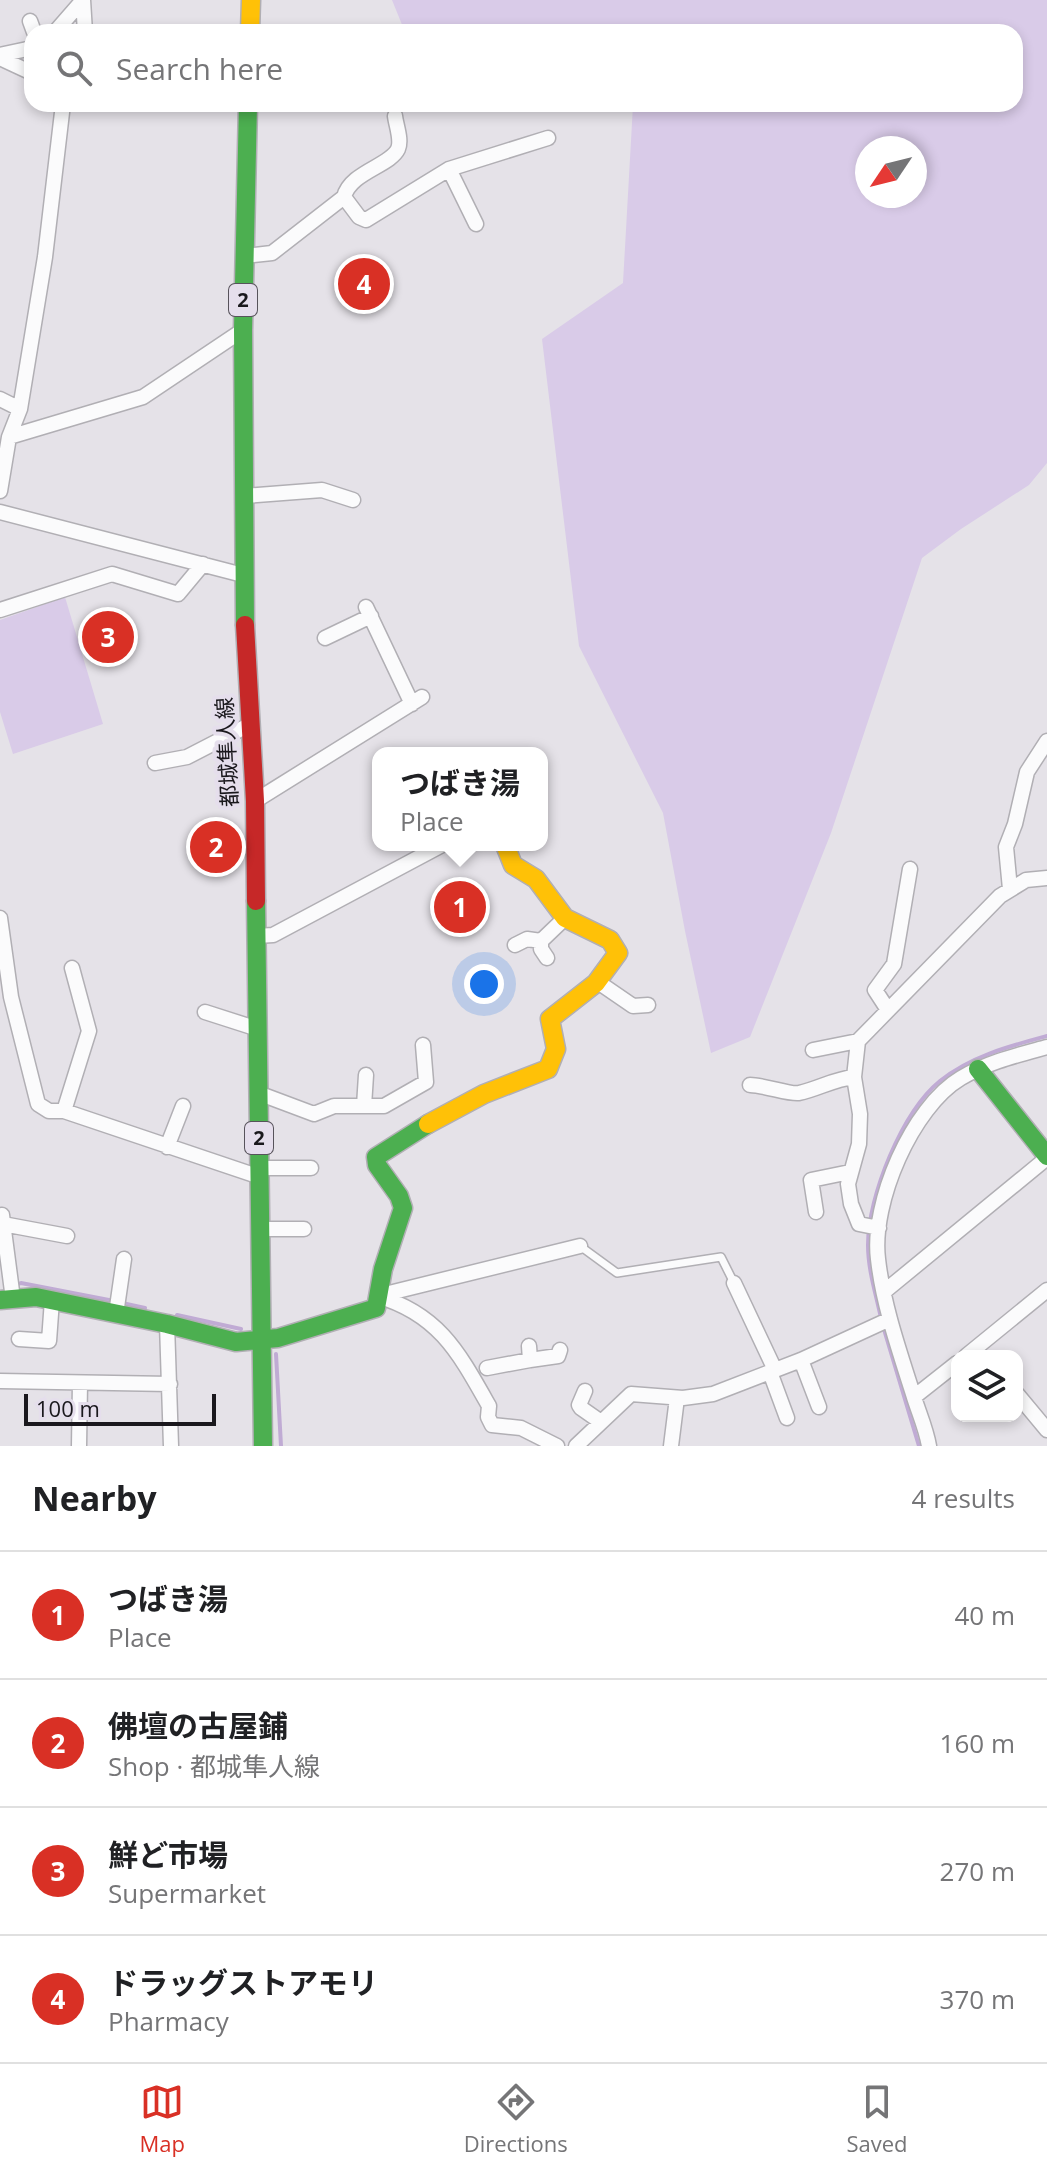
<!DOCTYPE html>
<html lang="en">
<head>
<meta charset="utf-8">
<style>
	:root { --surface:#fff; --page:#f2f2f2; --text:#202124; --muted:#757577; --line:#e0e0e0; --accent:#d93025 }
	body { margin:0; font-family:"Open Sans","Noto Sans JP",sans-serif; background:var(--page); color:var(--text) }
	.controls { position:absolute; right:24px; bottom:24px; display:grid; overflow:hidden; border-radius:16px; box-shadow:0 4px 12px #0003 }
	.controls button { width:72px; height:72px; display:grid; place-items:center; padding:0; border:0; border-bottom:2px solid var(--line); background:var(--surface); color:var(--text); font:40px sans-serif }
	.compass { position:absolute; left:855px; top:136px; width:72px; height:72px; border-radius:50%; background:var(--surface); box-shadow:0 4px 12px #0003; rotate:235deg }
	.scale { position:absolute; left:24px; bottom:20px; width:192px; box-sizing:border-box; padding-left:8px; border:4px solid #1a181d; border-top:0; font-size:22px; line-height:28px; white-space:nowrap; color:#1a181d; -webkit-text-stroke:6px #e5deec; paint-order:stroke }
	.you { position:absolute; left:484px; top:984px; width:28px; height:28px; margin:-20px; border:6px solid #fff; border-radius:50%; background:#1a73e8; box-shadow:0 0 0 12px #1a73e833 }
	.badge { display:grid; place-items:center; width:52px; height:52px; border-radius:50%; background:var(--accent); color:#fff; font-size:26px; font-weight:700 }
	.pin { position:absolute; translate:-50% -50%; border:4px solid #fff; box-shadow:0 2px 8px #0006 }
	.popup { position:absolute; left:372px; top:747px; width:176px; height:104px; box-sizing:border-box; display:grid; place-content:center; border-radius:16px; background:var(--surface); filter:drop-shadow(0 2px 6px #0005); font-size:26px; white-space:nowrap; color:var(--muted) }
	.popup b { font-size:30px; color:var(--text) }
	.popup::after { content:''; position:absolute; left:50%; top:100%; margin-left:-16px; border:16px solid transparent; border-top-color:var(--surface) }
	.list { margin:0; padding:0; list-style:none }
	h2 { display:flex; justify-content:space-between; align-items:center; height:104px; margin:0; padding:0 32px; font-size:34px }
	h2 small { font-size:26px; font-weight:400; color:var(--muted) }
	.list li { display:grid; grid-template-columns:52px 1fr auto; gap:24px; align-items:center; box-sizing:border-box; height:128px; padding:0 32px; border-top:2px solid var(--line) }
	.list b { display:block; font-size:30px; white-space:nowrap }
	.list p { margin:0; font-size:26px; white-space:nowrap; color:var(--muted) }
	.list em { font-size:26px; font-style:normal; color:var(--muted) }
	.icon { flex:none; width:44px; height:44px; fill:none; stroke:currentColor; stroke-width:2; stroke-linecap:round; stroke-linejoin:round }
	.map { position:relative; flex:none; width:1047px; height:1446px; overflow:hidden }
	.search { position:absolute; background:var(--surface); box-shadow:0 4px 12px #0003; left:24px; right:24px; top:24px; height:88px; display:flex; align-items:center; gap:20px; box-sizing:border-box; padding:0 28px; border-radius:24px; color:var(--muted); font-size:30px }
	.sheet { height:616px; background:var(--surface) }
	nav { display:flex; justify-content:space-around; align-items:center; box-sizing:border-box; height:112px; border-top:2px solid var(--line); background:var(--surface); font-size:22px; color:var(--muted) }
	nav a { display:grid; justify-items:center; gap:4px }
	nav .on { color:var(--accent) }
	.map>svg:first-child { display:block }
	.green { fill:#d9cbe8; fill-rule:evenodd }
	.lines { fill:none; stroke-linecap:round; stroke-linejoin:round }
	.stream { stroke:#c0abd4; stroke-width:4 }
	.lane-casing { stroke:#b1afb4; stroke-width:10 }
	.street-casing { stroke:#b1afb4; stroke-width:17 }
	.fast-casing { stroke:#b1afb4; stroke-width:21 }
	.slow-casing { stroke:#b1afb4; stroke-width:21 }
	.jam-casing { stroke:#b1afb4; stroke-width:21 }
	.lane { stroke:#fbfbfc; stroke-width:7 }
	.street { stroke:#fbfbfc; stroke-width:14 }
	.fast { stroke:#4caf50; stroke-width:18 }
	.slow { stroke:#ffc107; stroke-width:18 }
	.jam { stroke:#c62828; stroke-width:18 }
	.labels { text-anchor:middle; stroke-width:8; stroke-linejoin:round; paint-order:stroke }
	.shield { fill:#e5deec; stroke:#57535b; stroke-width:2 }
	.shield-label { font-size:20px; font-weight:bold; fill:#1a181d }
	.street-label { font-size:22px; fill:#1a181d; stroke:#e5deec }
</style>
</head>
<body>
<div class="map">
<svg width="1047" height="1446" viewBox="0 0 1047 1446">
	<rect width="100%" height="100%" fill="#e5e2e8"/>
	<path class="green" d="M392,0H1047V463L1029,485L961,529L922,558L831,833L750,1037L711,1053L685,931L663,813L579,646L542,339L623,283L633,105L631,104H1015V32H405ZM915,148V196H867V148Z
		M65,597L103,724L13,754L0,712V620Z"/>
	<g class="lines">
		<path class="stream" d="M13,1286L21,1283L114,1301
			M122,1303L145,1308
			M177,1315L241,1329
			M881,1318C876,1294 868,1270 868,1245C868,1196 902,1112 940,1081C971,1056 1010,1046 1047,1036
			M883,1326L919,1446
			M276,1354L281,1446"/>
		<g class="lane-casing">
			<path id="lane" d="M580,1246L617,1273L721,1257L734,1283"/>
		</g>
		<g class="street-casing">
			<path id="street" d="M83,0L85,32
				M30,21L34,32
				M55,32L83,0
				M0,55L32,48
				M0,58L32,73
				M449,169L476,224
				M344,197C350,172 390,166 398,149C402,140 396,125 395,116
				M245,256L272,253L344,197L359,217L366,220L449,169L548,138
				M0,399L20,409
				M9,437L143,397L243,330
				M0,491L9,437L20,409L45,257L63,104
				M245,496L322,490L353,500
				M0,512L243,575
				M366,607L412,704
				M0,610L112,574L178,594L203,564
				M325,638L371,616
				M155,763L187,757L249,725
				M255,801L422,697
				M1010,889L1006,847L1015,824L1027,772L1047,741
				M0,918L11,997L38,1104L49,1111H64L260,1177
				M257,936L273,935L442,845
				M541,941V949L547,958
				M515,945L527,939L541,941L565,918
				M598,982L633,1006L648,1005
				M888,1010L875,990L894,964L910,869
				M205,1012L258,1029
				M813,1050L858,1041
				M750,1085C764,1085 791,1095 799,1093C818,1089 834,1079 854,1077
				M258,1093L314,1114L334,1106H384L426,1082L423,1045
				M364,1106L366,1075
				M64,1111L89,1031L72,968
				M167,1147L183,1106
				M260,1168H311
				M816,1212L811,1180L850,1172
				M2,1215L13,1299
				M3,1224L67,1236
				M879,1228L859,1224L851,1204L848,1184L859,1144L860,1114L854,1077L858,1041L1000,896L1026,880L1047,878
				M260,1229H304
				M734,1283L775,1370
				M885,1291L1047,1158
				M377,1296C439,1314 459,1353 489,1406L488,1417L492,1425L521,1428L557,1446
				M377,1296L580,1246
				M116,1314L124,1259
				M167,1324L171,1446
				M19,1339L49,1341L52,1300
				M966,1356L1047,1290
				M530,1360L558,1356L560,1350
				M801,1360L819,1407
				M487,1368L530,1360L529,1346
				M770,1372L787,1418
				M0,1381L170,1384
				M585,1391L579,1405L581,1408L601,1422
				M1017,1394L1047,1430
				M914,1397L957,1363
				M79,1446L80,1383
				M576,1446L631,1394L683,1398L713,1394L801,1360L890,1319
				M671,1446L677,1398
				M929,1446C926,1428 918,1411 913,1394C899,1350 883,1304 878,1259C871,1203 912,1107 961,1078C988,1062 1018,1055 1047,1047"/>
		</g>
		<g class="fast-casing">
			<path id="fast" d="M245,625L243,330L248,104
				M256,901L263,1446
				M978,1069L1047,1156
				M0,1300L36,1297L167,1324L236,1342L278,1338L376,1308L383,1269L403,1208L399,1196L377,1165L376,1157L428,1124"/>
		</g>
		<g class="slow-casing">
			<path id="slow" d="M250,32L251,0
				M428,1124L484,1094L548,1069L556,1049L550,1019L596,983L618,953L610,940L565,918L536,879L513,865L505,845"/>
		</g>
		<g class="jam-casing">
			<path id="jam" d="M245,625L255,801L256,901"/>
		</g>
		<use href="#lane" class="lane"/>
		<use href="#street" class="street"/>
		<use href="#fast" class="fast"/>
		<use href="#slow" class="slow"/>
		<use href="#jam" class="jam"/>
	</g>
	<g class="labels">
		<g class="shield">
			<rect x="229" y="284" width="28" height="32" rx="6"/>
			<rect x="245" y="1122" width="28" height="32" rx="6"/>
		</g>
		<g class="shield-label">
			<text x="243" y="307">2</text>
			<text x="259" y="1145">2</text>
		</g>
		<g class="street-label">
			<text transform="translate(227 752) rotate(-93)" y="8">都城隼人線</text>
		</g>
	</g>
</svg>
<div class="controls">
<button><svg class="icon" aria-label="layers" viewBox="0 0 24 24"><path d="M12 4l9 5-9 5-9-5zM3 14l9 5 9-5"/></svg></button>
</div>
<svg class="compass" viewBox="-18 -18 36 36"><path d="M0-13l5 13h-10z" fill="#e53935"/><path d="M0 13l5-13h-10z" fill="#757577"/></svg>
<div class="scale">100 m</div>
<div class="you"></div>
<div class="pin badge" style="left:460px;top:907px">1</div>
<div class="popup"><b>つばき湯</b>Place</div>
<div class="pin badge" style="left:216px;top:847px">2</div>
<div class="pin badge" style="left:108px;top:637px">3</div>
<div class="pin badge" style="left:364px;top:284px">4</div>
<div class="search"><svg class="icon" aria-label="search" viewBox="0 0 24 24"><circle cx="10" cy="10" r="6"/><path d="M15 15l6 6"/></svg>Search here</div>
</div>
<section class="sheet">
<h2>Nearby<small>4 results</small></h2>
<ul class="list">
<li><span class="badge">1</span><div><b>つばき湯</b><p>Place</p></div><em>40 m</em></li>
<li><span class="badge">2</span><div><b>佛壇の古屋鋪</b><p>Shop · 都城隼人線</p></div><em>160 m</em></li>
<li><span class="badge">3</span><div><b>鮮ど市場</b><p>Supermarket</p></div><em>270 m</em></li>
<li><span class="badge">4</span><div><b>ドラッグストアモリ</b><p>Pharmacy</p></div><em>370 m</em></li>
</ul>
</section>
<nav>
<a class="on"><svg class="icon" aria-label="map" viewBox="0 0 24 24"><path d="M3 6l6-2 6 2 6-2v14l-6 2-6-2-6 2zM9 4v14M15 6v14"/></svg>Map</a>
<a><svg class="icon" aria-label="directions" viewBox="0 0 24 24"><path d="M12 3l9 9-9 9-9-9zM9 14v-3h6M13 9l2 2-2 2"/></svg>Directions</a>
<a><svg class="icon" aria-label="saved" viewBox="0 0 24 24"><path d="M7 4h10v16l-5-4-5 4z"/></svg>Saved</a>
</nav>
</body>
</html>
